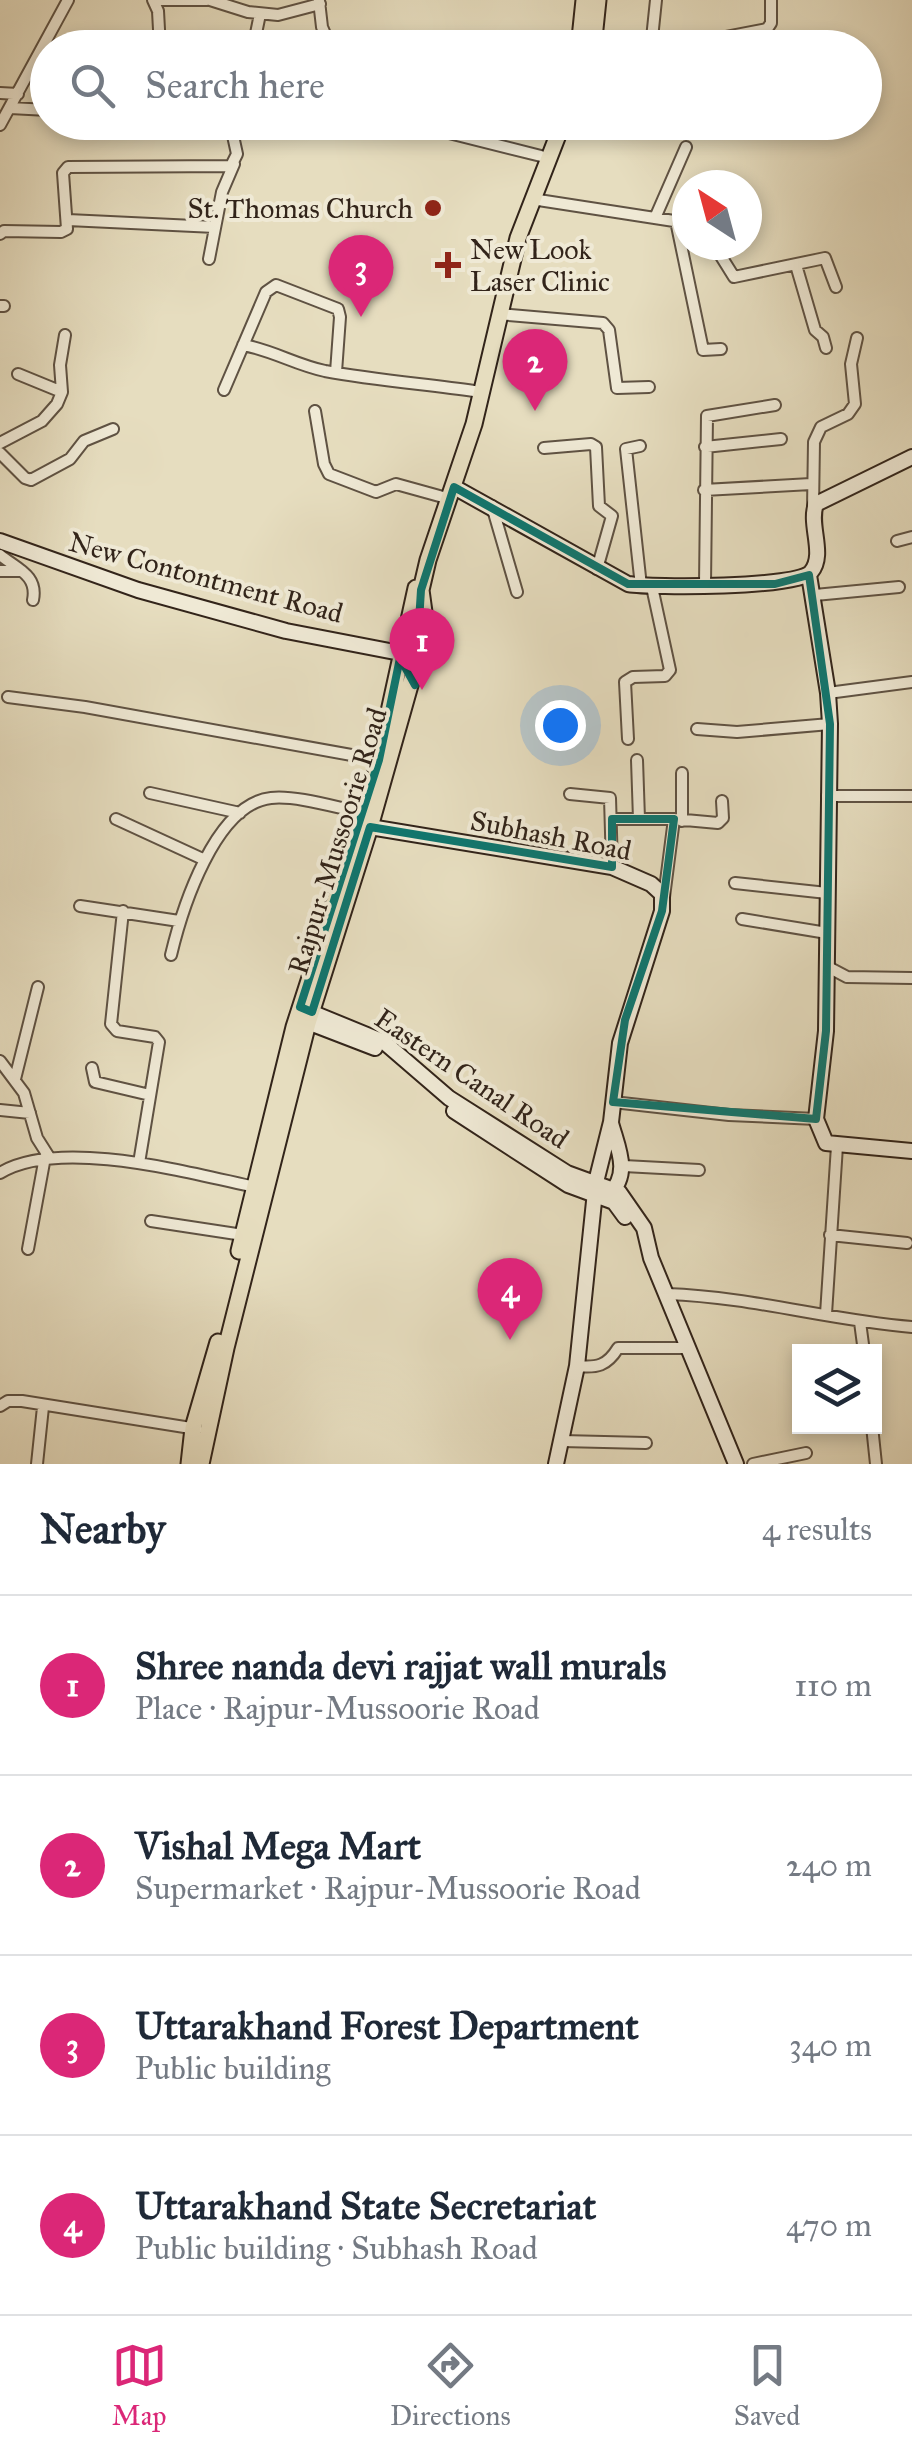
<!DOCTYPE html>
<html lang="en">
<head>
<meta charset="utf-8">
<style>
	:root { --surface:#fff; --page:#f6f6f7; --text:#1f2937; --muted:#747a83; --line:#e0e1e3; --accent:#db2777 }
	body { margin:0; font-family:"IM FELL Great Primer",serif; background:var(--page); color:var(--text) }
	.controls { position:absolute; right:30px; bottom:30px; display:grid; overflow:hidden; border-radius:0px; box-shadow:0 5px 15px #0003 }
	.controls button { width:90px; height:90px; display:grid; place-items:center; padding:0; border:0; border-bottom:2px solid var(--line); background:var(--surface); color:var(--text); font:50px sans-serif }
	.compass { position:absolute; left:672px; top:170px; width:90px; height:90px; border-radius:50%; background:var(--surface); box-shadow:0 5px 15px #0003; rotate:324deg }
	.you { position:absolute; left:560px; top:725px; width:35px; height:35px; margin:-25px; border:8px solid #fff; border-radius:50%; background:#1a73e8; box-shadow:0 0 0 15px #1a73e833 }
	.badge { display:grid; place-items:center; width:65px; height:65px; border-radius:50%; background:var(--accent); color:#fff; font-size:32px; font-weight:700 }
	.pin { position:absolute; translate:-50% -82px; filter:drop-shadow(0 2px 5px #0008) }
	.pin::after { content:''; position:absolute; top:52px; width:35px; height:30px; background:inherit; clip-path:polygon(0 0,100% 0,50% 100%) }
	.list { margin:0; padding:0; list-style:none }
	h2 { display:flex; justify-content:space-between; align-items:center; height:130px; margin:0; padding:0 40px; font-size:42px }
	h2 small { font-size:32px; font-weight:400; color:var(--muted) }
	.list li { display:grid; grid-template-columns:65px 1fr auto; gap:30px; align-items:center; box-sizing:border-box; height:180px; padding:0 40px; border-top:2px solid var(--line) }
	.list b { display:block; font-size:38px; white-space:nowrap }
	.list p { margin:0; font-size:32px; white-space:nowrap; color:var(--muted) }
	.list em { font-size:32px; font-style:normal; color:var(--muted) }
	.icon { flex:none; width:55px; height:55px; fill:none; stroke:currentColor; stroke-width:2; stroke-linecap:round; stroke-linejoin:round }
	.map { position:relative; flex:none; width:912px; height:1464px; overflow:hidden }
	.search { position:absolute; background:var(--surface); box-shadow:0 5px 15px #0003; left:30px; right:30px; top:30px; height:110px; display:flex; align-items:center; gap:25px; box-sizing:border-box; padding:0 35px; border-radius:55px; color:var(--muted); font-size:38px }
	.sheet { height:850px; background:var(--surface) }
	nav { display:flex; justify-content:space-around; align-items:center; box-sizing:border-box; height:140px; border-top:2px solid var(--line); background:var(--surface); font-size:28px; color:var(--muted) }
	nav a { display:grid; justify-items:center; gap:5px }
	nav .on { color:var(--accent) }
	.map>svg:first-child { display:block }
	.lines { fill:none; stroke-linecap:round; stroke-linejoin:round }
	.street-casing { stroke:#5f5243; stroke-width:14 }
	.secondary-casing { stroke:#32241a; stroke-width:18 }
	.primary-casing { stroke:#32241a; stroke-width:19 }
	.street { stroke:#efe9d5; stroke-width:10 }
	.secondary { stroke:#efe9d5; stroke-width:14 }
	.primary { stroke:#e6ddbf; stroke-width:15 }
	.marked { fill:none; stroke:#0f766e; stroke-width:8; stroke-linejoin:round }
	.poi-dot { fill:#8f2418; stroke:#efe9d5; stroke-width:4 }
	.labels { text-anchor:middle; stroke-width:8; stroke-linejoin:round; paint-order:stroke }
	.poi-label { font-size:28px; fill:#32241a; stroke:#efe9d5; text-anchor:end }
	.street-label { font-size:28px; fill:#32241a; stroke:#efe9d5 }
</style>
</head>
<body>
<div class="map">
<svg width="912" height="1464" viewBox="0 0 912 1464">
	<rect width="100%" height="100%" fill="#e6ddbf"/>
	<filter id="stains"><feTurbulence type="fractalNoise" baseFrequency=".002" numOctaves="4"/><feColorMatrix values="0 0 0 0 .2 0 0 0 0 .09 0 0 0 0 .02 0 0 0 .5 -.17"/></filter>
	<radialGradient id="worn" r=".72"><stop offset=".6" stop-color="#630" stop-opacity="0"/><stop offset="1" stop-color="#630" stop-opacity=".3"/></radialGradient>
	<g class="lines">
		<g class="street-casing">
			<path id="street" d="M153,0L158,11L160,48
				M155,0H207
				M210,0L248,12L278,15L320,4
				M319,1L322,27L331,48
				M253,48L260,14
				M514,48L516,40L521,38L574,48
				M651,48L656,0
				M668,48L767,29L771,23V0
				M0,93L18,94
				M10,108L48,110
				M405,122L541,156
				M0,125L68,0
				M532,199L687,223
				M655,218L686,147
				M68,220L215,227
				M676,221L703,350L721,349
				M0,234L4,231L61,232L67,229L63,173L68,167L231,166L237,154L230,122
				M714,245L734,277L825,258L836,287
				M209,259L222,192L234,164
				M796,265L815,330L823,337L826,348
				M0,306H4
				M498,314L603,323L609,330L617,388L649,387
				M243,345C272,350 296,365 325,371C374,380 424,384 474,391
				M18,374L62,392
				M224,390L266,292L276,285L338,309L340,317L336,372
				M315,411L324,464L329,474L376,492L396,484L443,497
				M0,443L42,421L57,404L62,392L60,365L65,335
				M640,446L626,449L641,586
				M705,447L781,439
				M544,448L591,444L596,447L599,506L612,516L597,569
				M0,453L25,478L31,480L70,459L84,441L113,429
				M704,490L811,484
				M492,506L517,592
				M813,508L814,442L821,427L848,414L855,404L851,364L857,338
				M897,541L912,537
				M0,555C17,569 38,575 33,600
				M0,571H22
				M705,584L707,416L775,405
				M815,595L899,587
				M828,693L912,682
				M8,697L85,707L379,760
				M697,729L737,732L830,724
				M628,739L625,682L633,677L665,676L670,670L652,587
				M637,760L639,819
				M150,793L240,813
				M570,794L610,798L612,867
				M827,796H912
				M116,819L205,860
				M612,819H674L718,823L723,818L722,801
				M682,821V773
				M735,883L827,893
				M664,897L674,819
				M80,906L179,921
				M123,911L111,1024L117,1031L155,1037L159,1042L139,1163
				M742,919L827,933
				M171,955C182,909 215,804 271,798C296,795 338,808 364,813
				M828,967L847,977L912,978
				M0,1061L24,1093L37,1138L49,1157
				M92,1068L95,1082L150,1095
				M15,1079L38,987
				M613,1102L729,1115L816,1119
				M0,1110L30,1113
				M624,1166L699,1170
				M0,1173C59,1137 189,1173 255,1187
				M151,1221L243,1235
				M830,1235L907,1243
				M28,1249L45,1157
				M667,1294C753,1297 828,1320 912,1327
				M826,1314L837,1146
				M860,1322L864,1352
				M577,1366C597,1368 607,1366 618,1348H689
				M0,1406L8,1401H22L197,1429
				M872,1426L876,1464
				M562,1441L646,1443
				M37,1464L43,1407
				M753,1464L806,1453"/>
		</g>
		<g class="secondary-casing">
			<path id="secondary" d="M454,487L628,584C652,588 799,588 811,572C826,554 808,525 816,504L912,457
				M0,541L138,590L286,631L400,653
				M809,575L828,693L830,724L826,1031L816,1119L826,1143L912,1151
				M370,827L612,867L651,884L662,894V911L620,1043L611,1122L596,1182L577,1366L556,1464
				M301,1008L384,1042L449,1098L567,1173L619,1192L644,1228L651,1258L736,1464
				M297,1018L375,1048
				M454,1111L568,1185L614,1202L625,1217
				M609,1195C631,1173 618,1149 611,1123"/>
		</g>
		<g class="primary-casing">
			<path id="primary" d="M579,48L584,0
				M593,48L598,0
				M376,771L416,588
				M239,1251L294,1027L365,807
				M189,1464L193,1428L218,1342
				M201,1464L226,1348L308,1023L370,827L418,657L424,612L421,590L428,560L474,424L518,238L563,122"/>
		</g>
		<use href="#street" class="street"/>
		<use href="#secondary" class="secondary"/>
		<use href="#primary" class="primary"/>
	</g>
	<path class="marked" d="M454,487L628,584H775L809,575L830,724L826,1031L816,1119L613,1102L625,1020L662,911L674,819H612V867L370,827L312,1012L300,1007L379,760L400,658L415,685L421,590Z"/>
	<g class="poi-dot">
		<circle cx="433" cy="208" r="10"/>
		<path d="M443 250h10v10h10v10h-10v10h-10v-10h-10v-10h10z"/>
	</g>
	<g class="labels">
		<g class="poi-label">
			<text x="413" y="218">St. Thomas Church</text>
			<text x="470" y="259" text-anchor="start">New Look<tspan x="470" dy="32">Laser Clinic</tspan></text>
		</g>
		<g class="street-label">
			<text transform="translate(206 577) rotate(15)" y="10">New Contontment Road</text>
			<text transform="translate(551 835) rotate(11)" y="10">Subhash Road</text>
			<text transform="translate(337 841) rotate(-73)" y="10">Rajpur-Mussoorie Road</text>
			<text transform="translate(472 1078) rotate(34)" y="10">Eastern Canal Road</text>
		</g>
	</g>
	<rect width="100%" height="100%" filter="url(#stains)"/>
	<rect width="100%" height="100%" fill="url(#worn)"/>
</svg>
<div class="controls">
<button><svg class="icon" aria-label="layers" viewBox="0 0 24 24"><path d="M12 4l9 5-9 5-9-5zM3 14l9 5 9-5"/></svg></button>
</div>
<svg class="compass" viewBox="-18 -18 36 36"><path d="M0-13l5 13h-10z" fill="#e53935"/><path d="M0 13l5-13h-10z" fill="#747a83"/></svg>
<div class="you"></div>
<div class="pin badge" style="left:422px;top:690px">1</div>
<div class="pin badge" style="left:535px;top:411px">2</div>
<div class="pin badge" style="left:361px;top:317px">3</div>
<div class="pin badge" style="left:510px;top:1340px">4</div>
<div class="search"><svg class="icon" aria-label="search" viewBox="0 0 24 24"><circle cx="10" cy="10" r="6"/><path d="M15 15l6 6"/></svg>Search here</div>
</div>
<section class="sheet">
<h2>Nearby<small>4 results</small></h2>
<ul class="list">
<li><span class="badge">1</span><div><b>Shree nanda devi rajjat wall murals</b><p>Place · Rajpur-Mussoorie Road</p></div><em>110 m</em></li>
<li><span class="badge">2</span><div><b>Vishal Mega Mart</b><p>Supermarket · Rajpur-Mussoorie Road</p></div><em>240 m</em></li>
<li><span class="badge">3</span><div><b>Uttarakhand Forest Department</b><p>Public building</p></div><em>340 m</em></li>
<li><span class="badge">4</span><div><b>Uttarakhand State Secretariat</b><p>Public building · Subhash Road</p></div><em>470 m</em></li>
</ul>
</section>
<nav>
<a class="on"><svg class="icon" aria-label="map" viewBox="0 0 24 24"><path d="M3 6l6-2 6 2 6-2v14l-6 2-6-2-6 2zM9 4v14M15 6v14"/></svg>Map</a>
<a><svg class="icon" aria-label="directions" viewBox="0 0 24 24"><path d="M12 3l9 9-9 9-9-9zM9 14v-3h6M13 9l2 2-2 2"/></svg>Directions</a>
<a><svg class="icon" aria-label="saved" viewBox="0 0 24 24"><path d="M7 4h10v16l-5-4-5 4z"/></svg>Saved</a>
</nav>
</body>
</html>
